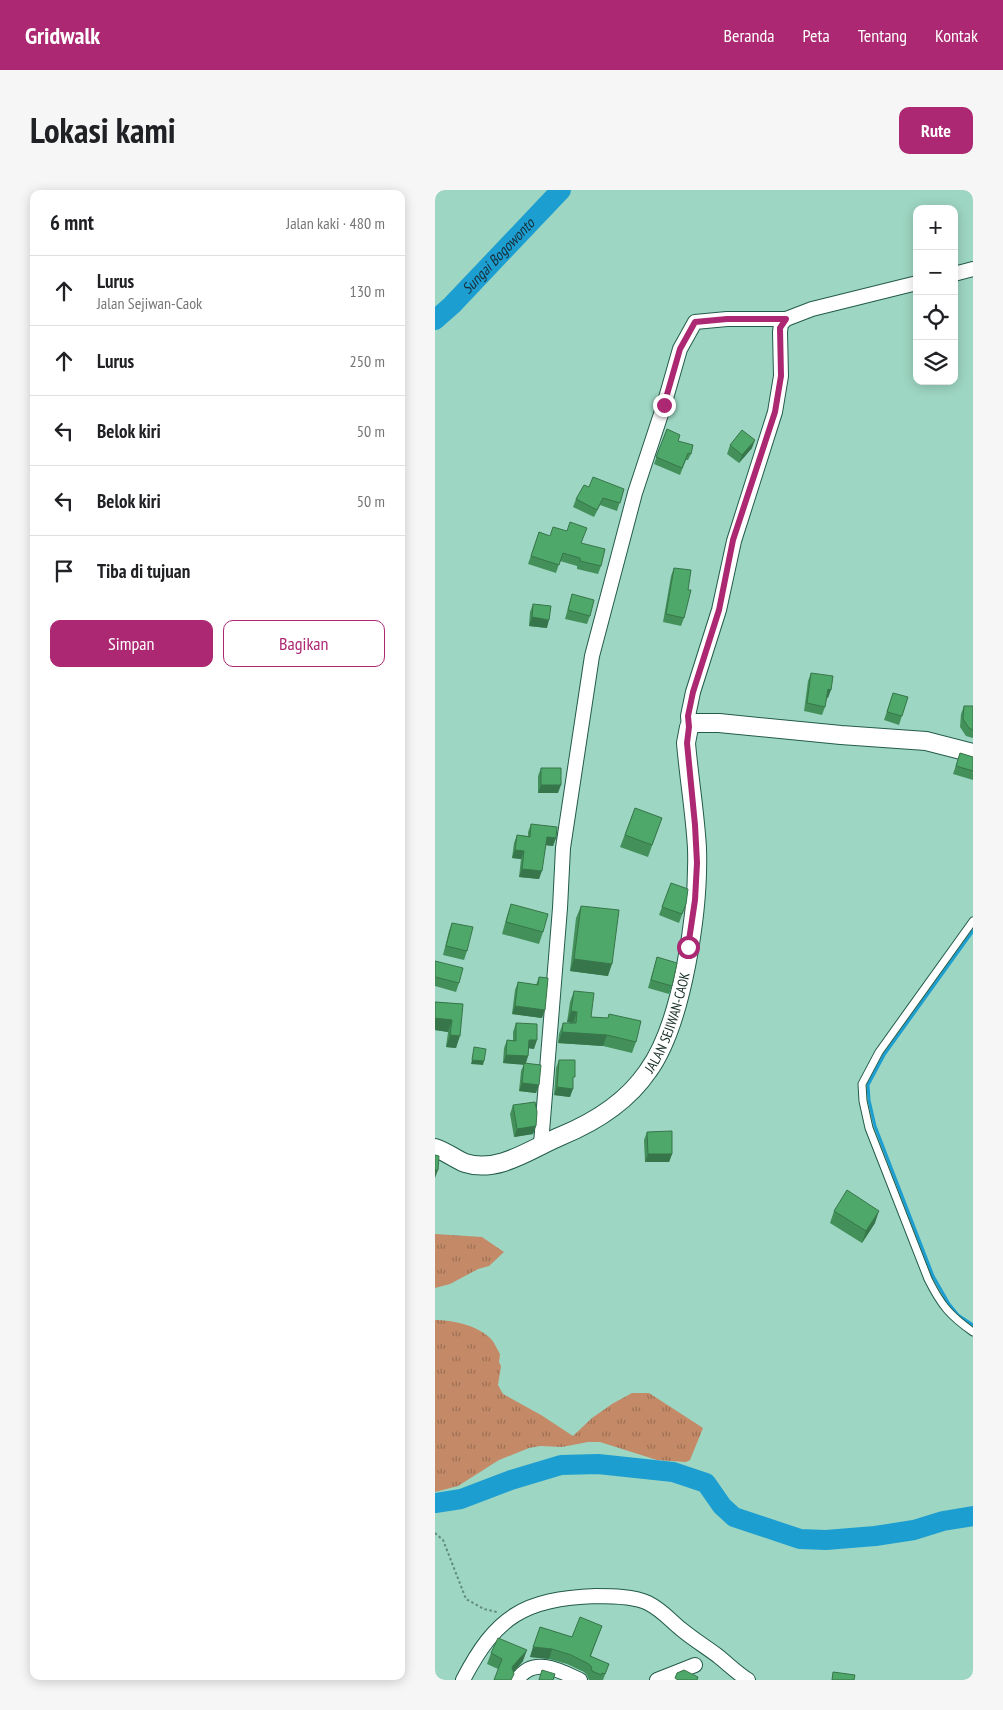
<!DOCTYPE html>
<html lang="id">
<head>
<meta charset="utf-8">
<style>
	:root { --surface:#fff; --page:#f6f6f6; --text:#202124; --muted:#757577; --line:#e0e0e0; --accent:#ac2872 }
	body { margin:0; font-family:"PT Sans Narrow",sans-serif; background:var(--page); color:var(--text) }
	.controls { position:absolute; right:15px; top:15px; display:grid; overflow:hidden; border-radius:10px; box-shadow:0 2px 12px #0003 }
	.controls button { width:45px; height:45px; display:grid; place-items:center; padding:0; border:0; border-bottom:1px solid var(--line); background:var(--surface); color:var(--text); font:25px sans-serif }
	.stop { position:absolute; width:15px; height:15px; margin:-11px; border:4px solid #ac2872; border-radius:50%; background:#fff }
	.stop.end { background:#ac2872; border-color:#fff; box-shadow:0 1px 5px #0008 }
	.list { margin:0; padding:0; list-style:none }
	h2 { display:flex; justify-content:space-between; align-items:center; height:65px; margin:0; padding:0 20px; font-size:21px }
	h2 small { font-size:16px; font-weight:400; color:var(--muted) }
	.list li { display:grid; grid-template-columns:32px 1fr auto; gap:15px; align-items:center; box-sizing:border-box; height:70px; padding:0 20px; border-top:1px solid var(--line) }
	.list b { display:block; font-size:19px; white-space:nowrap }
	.list p { margin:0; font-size:16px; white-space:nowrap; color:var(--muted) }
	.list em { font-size:16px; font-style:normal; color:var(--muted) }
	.actions { display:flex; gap:10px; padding:15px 20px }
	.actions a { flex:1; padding:11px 0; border:1px solid var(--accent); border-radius:10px; text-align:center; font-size:18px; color:var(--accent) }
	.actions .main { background:var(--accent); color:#fff }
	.icon { flex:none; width:28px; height:28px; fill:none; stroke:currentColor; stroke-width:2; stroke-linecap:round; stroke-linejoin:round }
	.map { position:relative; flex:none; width:538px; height:1490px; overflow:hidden; border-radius:10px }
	header { display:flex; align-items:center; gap:30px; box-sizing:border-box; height:70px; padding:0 25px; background:var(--accent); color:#fff }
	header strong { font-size:24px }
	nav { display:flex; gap:28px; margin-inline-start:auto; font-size:18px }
	.intro { display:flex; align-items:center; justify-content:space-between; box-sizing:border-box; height:120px; padding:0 30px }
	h1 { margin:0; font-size:35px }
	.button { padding:12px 22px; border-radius:10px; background:var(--accent); color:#fff; font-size:18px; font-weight:700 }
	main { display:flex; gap:30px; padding:0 30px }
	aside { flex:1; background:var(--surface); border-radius:10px; box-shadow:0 2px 12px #0003 }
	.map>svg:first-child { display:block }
	.grass { fill:url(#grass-tufts) }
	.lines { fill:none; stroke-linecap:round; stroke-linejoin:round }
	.stream { stroke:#1d9ed1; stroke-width:3 }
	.river { stroke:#1d9ed1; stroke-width:20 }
	.service-casing { stroke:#235b4b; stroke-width:9 }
	.minor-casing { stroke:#235b4b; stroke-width:16 }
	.tertiary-casing { stroke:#235b4b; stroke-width:20 }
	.path { stroke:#618b7c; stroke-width:2; stroke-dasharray:2.5 2.5; stroke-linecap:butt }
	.service { stroke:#fff; stroke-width:7 }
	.minor { stroke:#fff; stroke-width:14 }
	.tertiary { stroke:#fff; stroke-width:18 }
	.wall { fill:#43905b }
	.shaded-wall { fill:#37764a }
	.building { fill:#4ea86a; stroke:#37764a }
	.route { stroke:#ac2872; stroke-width:6 }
	.labels { text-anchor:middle; stroke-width:4.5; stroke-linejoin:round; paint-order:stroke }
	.street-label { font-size:14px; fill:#142b23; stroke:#d4f0e5 }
	.water-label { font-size:15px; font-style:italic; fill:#182c36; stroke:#d4f0e5 }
</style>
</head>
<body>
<header>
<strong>Gridwalk</strong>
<nav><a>Beranda</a><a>Peta</a><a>Tentang</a><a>Kontak</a></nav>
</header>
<div class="intro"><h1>Lokasi kami</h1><a class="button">Rute</a></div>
<main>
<aside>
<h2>6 mnt<small>Jalan kaki · 480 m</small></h2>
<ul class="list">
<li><svg class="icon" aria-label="ahead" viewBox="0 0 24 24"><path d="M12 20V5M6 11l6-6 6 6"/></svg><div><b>Lurus</b><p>Jalan Sejiwan-Caok</p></div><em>130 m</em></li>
<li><svg class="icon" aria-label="ahead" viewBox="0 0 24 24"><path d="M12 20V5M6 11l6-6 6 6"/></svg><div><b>Lurus</b></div><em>250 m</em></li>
<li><svg class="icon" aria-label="left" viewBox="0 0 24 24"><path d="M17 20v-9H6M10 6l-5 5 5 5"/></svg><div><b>Belok kiri</b></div><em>50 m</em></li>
<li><svg class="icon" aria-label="left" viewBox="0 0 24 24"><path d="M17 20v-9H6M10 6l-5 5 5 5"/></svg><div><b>Belok kiri</b></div><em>50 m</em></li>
<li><svg class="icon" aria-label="arrive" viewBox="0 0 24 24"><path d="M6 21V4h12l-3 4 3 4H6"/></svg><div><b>Tiba di tujuan</b></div></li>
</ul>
<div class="actions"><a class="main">Simpan</a><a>Bagikan</a></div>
</aside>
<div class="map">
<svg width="538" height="1490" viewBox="0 0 538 1490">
	<defs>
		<pattern id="grass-tufts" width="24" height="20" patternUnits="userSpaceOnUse" patternTransform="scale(1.25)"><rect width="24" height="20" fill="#c48967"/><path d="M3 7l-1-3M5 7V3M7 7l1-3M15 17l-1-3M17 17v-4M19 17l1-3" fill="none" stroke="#9e7054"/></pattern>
	</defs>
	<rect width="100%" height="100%" fill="#9dd6c2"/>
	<path class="grass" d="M0,1044L47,1047L69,1062L54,1076L43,1079L15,1094L0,1098Z
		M0,1130C18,1130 40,1135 54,1147C59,1151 62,1159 65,1164L64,1172L66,1176L63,1195L68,1204L106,1225L138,1246L157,1228L177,1214L197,1203H214L268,1238L255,1270L251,1272L222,1270L165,1252H153L127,1257L105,1256L94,1258L64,1270L23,1296L0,1302Z"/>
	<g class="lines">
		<path class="stream" d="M538,741L449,865L433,895L434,910L440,936L498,1086L514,1114L523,1125L538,1135"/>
		<g class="river">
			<path id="s1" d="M0,130L17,115L126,0"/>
			<path d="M0,1313L26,1309L76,1290L126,1275L163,1274L238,1282L271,1293L287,1316L299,1327L365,1349L391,1350L440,1346L479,1340L508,1331L538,1326"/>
		</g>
		<g class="service-casing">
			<path id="service" d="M538,731L444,862L427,894L428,911L434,938L493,1089C506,1115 514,1125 538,1142"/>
		</g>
		<g class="minor-casing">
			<path id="minor" d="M519,84L538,79
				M254,537L253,526L258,502L284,420L299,351L340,222L346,186L345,142L346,134L351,129L377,119L482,93
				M106,954L125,718L128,658L157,466L200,303L229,215L245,159L260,132L292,129H351
				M28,1490C61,1426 89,1409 161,1406C176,1406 199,1406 213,1413C227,1420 235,1430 246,1439C258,1449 271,1457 283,1466C293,1474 302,1483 313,1490
				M82,1490C98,1466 124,1480 145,1490
				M222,1490L260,1475"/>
		</g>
		<g class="tertiary-casing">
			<g id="tertiary">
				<path id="s2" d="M0,958C12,962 20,969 30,973C63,984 97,958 126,946C160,932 192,912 213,881C248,833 264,718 262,658C260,623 254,588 251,553L254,537L258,533H284L406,545L491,551L538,563"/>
			</g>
		</g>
		<path class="path" d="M0,1343L8,1350L31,1409L49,1419L62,1422"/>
		<use href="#service" class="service"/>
		<use href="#minor" class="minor"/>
		<use href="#tertiary" class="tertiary"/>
	</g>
	<path class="wall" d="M232,239L256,264L253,270H251L245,285L219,274Z
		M295,255L317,258L304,273L292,264Z
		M154,297L189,299L182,321L165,315L159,327L138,317L141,309Z
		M104,342L115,346L146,353L166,376L163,384L142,379V376L125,371L121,383L93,374Z
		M239,378L249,428L246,436L228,432L236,386Z
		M137,404L155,426L152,434L130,429Z
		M98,414L112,438L94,436L95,422Z
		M376,483L393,508H392L390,517L387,525L369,521L373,491Z
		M458,503L473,507L464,535L449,530Z
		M529,516H538V548L531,546L525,537L526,524Z
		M525,563L538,567V590L518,584Z
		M106,578L123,603H103V586Z
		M200,618L227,628L213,667L185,657Z
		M96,634L121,648L118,656L111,655L104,689L84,687L86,669L77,668L79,653L82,645L93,646V642Z
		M236,693L251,714L244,733L224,725Z
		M76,714L108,742L104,754L67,744L72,726Z
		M146,716L173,786L135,781L141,728Z
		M17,733L32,761L29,770L8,765L14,741Z
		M222,767L237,796L234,804L213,798Z
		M0,773L24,793L21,802L0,796Z
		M104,787L107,828L77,824L80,800L83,792L101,795Z
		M139,801L156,827L173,828L174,824L201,852L197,863L168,856L123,853L124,844L128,833H138L132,832L135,812Z
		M0,812L28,814L21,858L11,857L13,842L0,840Z
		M81,833L99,859L94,858L93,866L91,873L101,903L84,901L86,881L89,874L68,873L69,858L72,850H78V842Z
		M124,870L138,892L135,907L119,905L121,878Z
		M78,915L101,936L98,944L79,947L75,924Z
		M212,942L237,964L234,972H210L209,950Z
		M399,1021L440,1033L427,1053L395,1033Z
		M167,1436L156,1466L174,1474L168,1490H154L152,1485L149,1482L132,1474L114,1469L95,1467L105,1437L137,1447Z
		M56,1463L88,1471L78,1482L63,1479L52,1474Z"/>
	<path class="shaded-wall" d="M320,250L317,258L304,273L307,265Z
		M97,427L114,430L112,438L94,436Z
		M393,499L396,500L393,508L390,507Z
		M106,595H126L123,603H103Z
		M112,647L121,648L118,656L109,655Z
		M80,660L89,661L86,669L77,668Z
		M87,679L107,681L104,689L84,687Z
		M139,769L177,774L173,786L135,781Z
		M80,816L110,820L107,828L77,824Z
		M136,821L142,822L138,833L132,832Z
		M0,828L17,830L13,842L0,840Z
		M127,842L172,845L168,856L123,853Z
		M15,845L25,846L21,858L11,857Z
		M94,850H102L99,859L92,858Z
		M71,865L93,866L90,875L68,873Z
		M37,870L49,871L48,875L36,874Z
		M87,893L104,895L101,903L84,901Z
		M122,897L138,899L135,907L119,905Z
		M101,936L98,944L79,947L82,939Z
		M213,964H237L234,972H210Z
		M0,980H3L0,988Z
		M444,1021L440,1033L427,1053L431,1041Z
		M98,1457L117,1459L114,1469L95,1467Z
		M92,1460L88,1471L74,1488L77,1477Z"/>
	<path class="building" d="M232,239L245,245L243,251L258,255L256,264L253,263L247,278L221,267Z
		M307,240L320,250L307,265L295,255Z
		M158,287L189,299L185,313L168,308L162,320L141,309L149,295L154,297Z
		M135,332L152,338L146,353L170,359L166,376L145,371V368L128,363L124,375L96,366L104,342L115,346L118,337L132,341Z
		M239,378L256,380L253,400H256L249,428L231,424Z
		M137,404L159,410L155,426L133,420Z
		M98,414L116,416L114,430L97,427Z
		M376,483L398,486L396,500L393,499L390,517L372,513Z
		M458,503L473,507L467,526L452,522Z
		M529,516H538V540L534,538L528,529Z
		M525,563L538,567V581L521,576Z
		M106,578H126V595H106Z
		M200,618L227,628L217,655L190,645Z
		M96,634L122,637L121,648L112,647L107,681L87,679L89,661L80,660L82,645L95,647Z
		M236,693L253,699L251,714L247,724L227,717Z
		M76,714L113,724L108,742L71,732Z
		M146,716L184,720L177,774L139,769Z
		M17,733L38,737L32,761L11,756Z
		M222,767L242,773L237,796L216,790Z
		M0,771L28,778L24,793L0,787Z
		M104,787L113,788L110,820L80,816L83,792L103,795Z
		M139,801L159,803L156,827L173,828L174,824L206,831L201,852L172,845L127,842L128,833H141L142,822L136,821Z
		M0,812L28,814L25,846L15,845L17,830L0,828Z
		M81,833L102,834V850H94L93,866L71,865L72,850L81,851Z
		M39,857L51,859L49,871L37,870Z
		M124,870H140V887H138V899L122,897Z
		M89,873L106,875L104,895L87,893Z
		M100,912L102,922L101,936L82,939L78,915Z
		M237,941V964H213L212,942Z
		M0,965L4,966L3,980H0Z
		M412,1000L444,1021L431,1041L399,1021Z
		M145,1427L167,1436L155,1466L174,1474L170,1484L167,1483L166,1485L157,1481L156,1476L152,1473L136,1465L117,1459L98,1457L105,1437L137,1447Z
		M63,1448L92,1460L77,1477L79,1484L76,1490H59L67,1469L56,1463Z
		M107,1480L120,1484L118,1490H104Z
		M249,1480L263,1487L262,1490H243L240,1488L242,1483Z
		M398,1482L420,1485L419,1490H397Z"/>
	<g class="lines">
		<path class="route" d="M229,215L245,159L260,132L292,129H351L345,138L346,186L340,222L298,350L284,420L258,502L253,526L254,537L252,553L260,635L262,673L260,710L253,757"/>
	</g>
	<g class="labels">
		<g class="street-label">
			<text dy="5" stroke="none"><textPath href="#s2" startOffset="299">JALAN SEJIWAN-CAOK</textPath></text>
		</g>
		<g class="water-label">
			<text dy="5" stroke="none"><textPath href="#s1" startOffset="90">Sungai Bogowonto</textPath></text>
		</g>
	</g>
</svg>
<div class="controls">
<button>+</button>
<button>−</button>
<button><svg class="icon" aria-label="locate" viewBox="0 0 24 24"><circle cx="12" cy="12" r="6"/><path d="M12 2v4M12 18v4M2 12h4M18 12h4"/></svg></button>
<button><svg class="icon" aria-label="layers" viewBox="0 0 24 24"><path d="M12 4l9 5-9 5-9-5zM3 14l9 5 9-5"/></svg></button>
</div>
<div class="stop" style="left:253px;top:757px"></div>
<div class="stop end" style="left:229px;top:215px"></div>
</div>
</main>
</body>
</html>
